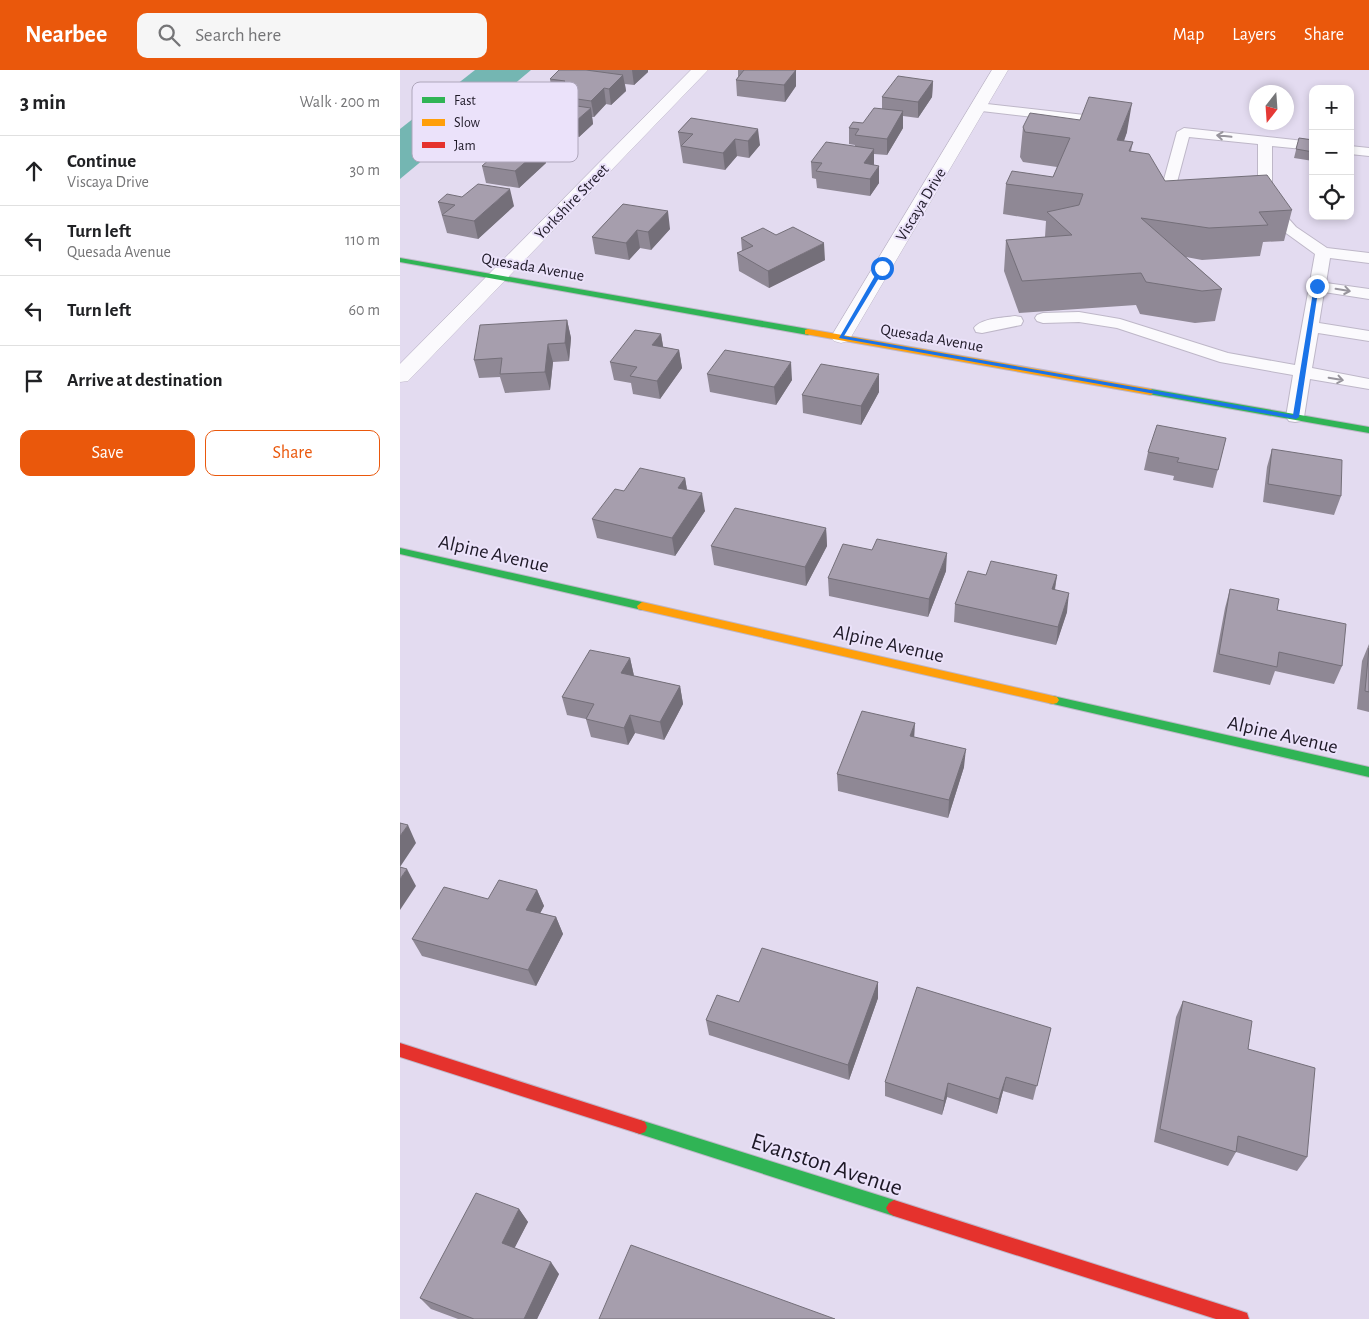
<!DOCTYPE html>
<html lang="en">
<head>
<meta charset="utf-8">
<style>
	:root { --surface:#fff; --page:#f6f6f6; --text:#202124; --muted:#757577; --line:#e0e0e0; --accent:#ea580c }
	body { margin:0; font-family:"Alegreya Sans",sans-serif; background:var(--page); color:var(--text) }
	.controls { position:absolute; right:15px; top:15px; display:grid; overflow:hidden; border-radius:10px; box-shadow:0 2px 8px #0003 }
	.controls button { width:45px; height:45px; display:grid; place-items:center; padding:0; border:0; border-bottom:1px solid var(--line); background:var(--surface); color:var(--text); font:25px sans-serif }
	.compass { position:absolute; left:849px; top:15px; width:45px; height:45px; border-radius:50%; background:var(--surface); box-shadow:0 2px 8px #0003; rotate:197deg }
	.stop { position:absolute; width:15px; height:15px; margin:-11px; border:4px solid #1a73e8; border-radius:50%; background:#fff }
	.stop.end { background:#1a73e8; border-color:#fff; box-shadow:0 1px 5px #0008 }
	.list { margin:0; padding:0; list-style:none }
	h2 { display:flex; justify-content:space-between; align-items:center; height:65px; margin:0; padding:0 20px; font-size:21px }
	h2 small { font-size:16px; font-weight:400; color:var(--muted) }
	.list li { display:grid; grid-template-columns:32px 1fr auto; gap:15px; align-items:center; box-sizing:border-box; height:70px; padding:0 20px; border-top:1px solid var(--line) }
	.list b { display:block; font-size:19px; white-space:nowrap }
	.list p { margin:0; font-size:16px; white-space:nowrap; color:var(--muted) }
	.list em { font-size:16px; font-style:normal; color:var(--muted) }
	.actions { display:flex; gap:10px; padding:15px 20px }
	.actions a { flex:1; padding:11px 0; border:1px solid var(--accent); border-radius:10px; text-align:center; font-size:18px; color:var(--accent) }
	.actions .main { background:var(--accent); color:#fff }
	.icon { flex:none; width:28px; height:28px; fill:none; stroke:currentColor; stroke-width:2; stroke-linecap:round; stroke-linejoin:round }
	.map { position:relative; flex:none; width:969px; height:1249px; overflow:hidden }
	header { display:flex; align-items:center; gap:30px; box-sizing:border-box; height:70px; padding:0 25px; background:var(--accent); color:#fff }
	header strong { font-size:24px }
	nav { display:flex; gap:28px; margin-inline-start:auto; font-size:18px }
	.search { width:350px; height:45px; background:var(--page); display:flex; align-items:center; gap:12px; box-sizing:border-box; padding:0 18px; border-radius:10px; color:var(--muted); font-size:19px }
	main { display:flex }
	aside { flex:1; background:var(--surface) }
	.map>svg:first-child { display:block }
	.water { fill:#74b6b2 }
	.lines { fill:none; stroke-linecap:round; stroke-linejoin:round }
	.lane-casing { stroke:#beb7c8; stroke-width:2 }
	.street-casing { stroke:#beb7c8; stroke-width:1 }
	.fast-casing { stroke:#beb7c8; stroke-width:2 }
	.slow-casing { stroke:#beb7c8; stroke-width:2 }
	.jam-casing { stroke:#beb7c8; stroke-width:2 }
	.lane { fill:#fbfafd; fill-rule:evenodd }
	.street { fill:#fbfafd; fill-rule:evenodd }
	.fast { fill:#30b455; fill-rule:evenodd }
	.slow { fill:#ff9f0a; fill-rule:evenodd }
	.jam { fill:#e5322d; fill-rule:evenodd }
	.wall { fill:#8f8895 }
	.shaded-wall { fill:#746f79 }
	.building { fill:#a69ead; stroke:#746f79 }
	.oneway { stroke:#98959d }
	.route { fill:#1a73e8 }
	.labels { text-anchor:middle; stroke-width:4; stroke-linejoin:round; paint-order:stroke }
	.far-street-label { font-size:16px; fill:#1e1927; stroke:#ebe2fa }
	.street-label { font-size:20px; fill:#1e1927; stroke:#ebe2fa }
	.near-street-label { font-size:24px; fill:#1e1927; stroke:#ebe2fa }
	.key { fill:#ebe2fa; stroke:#aea6bb; stroke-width:1 }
	.key-label { font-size:14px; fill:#1e1927 }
</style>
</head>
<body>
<header>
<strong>Nearbee</strong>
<div class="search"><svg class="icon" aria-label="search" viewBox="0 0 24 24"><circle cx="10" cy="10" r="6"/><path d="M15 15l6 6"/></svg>Search here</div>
<nav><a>Map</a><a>Layers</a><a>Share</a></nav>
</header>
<main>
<aside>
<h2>3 min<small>Walk · 200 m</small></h2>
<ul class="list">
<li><svg class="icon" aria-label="ahead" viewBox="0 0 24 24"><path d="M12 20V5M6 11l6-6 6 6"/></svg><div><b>Continue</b><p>Viscaya Drive</p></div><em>30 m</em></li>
<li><svg class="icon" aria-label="left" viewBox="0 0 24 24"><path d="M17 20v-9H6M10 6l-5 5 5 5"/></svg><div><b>Turn left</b><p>Quesada Avenue</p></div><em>110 m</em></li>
<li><svg class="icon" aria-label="left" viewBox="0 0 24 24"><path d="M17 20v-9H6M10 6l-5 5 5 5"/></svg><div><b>Turn left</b></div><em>60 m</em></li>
<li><svg class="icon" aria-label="arrive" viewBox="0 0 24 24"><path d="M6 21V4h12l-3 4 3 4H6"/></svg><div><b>Arrive at destination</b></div></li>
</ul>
<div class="actions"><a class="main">Save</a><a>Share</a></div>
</aside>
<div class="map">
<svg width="969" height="1249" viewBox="0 0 969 1249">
	<rect width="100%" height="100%" fill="#e3dbf0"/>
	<path class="water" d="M75,0H131L0,109V59Z"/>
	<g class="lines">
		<g class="lane-casing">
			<path id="lane" d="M578,33L711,48L718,52L711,56L573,40L571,37Z
				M784,58L913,72V80L872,76V116L865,127L851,130L846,129L844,126L846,123L855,121L858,116V74L789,67L777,112L785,120L799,124L801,127L799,130C785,134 771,124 763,113L777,62Z
				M950,76L969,78V86L950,84Z
				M867,129L872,130L896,157L927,178L969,183V193L930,188L926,213L969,219V229L924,222L919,253L969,261V271L918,263L912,298L969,309V319L910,309L904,347L901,351L895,352L889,351L886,347L893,305L820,292L717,258L679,252L643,253L637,251L635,248L637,245L643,243L679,242L720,249L828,283L895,295L915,184L886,163L862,136L860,133L862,130Z
				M615,246L621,247L623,251L621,255L582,263L576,262L574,258C581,248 603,248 615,246Z"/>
		</g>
		<g class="street-casing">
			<path id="street" d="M291,0H308L8,311L0,312V294Z
				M592,0H608L451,267L448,271L441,273L434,271L431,267Z"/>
		</g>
		<g class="fast-casing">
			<path id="fast" d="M0,188L408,259L412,262L408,265L0,192Z
				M751,319L969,357V363L748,324V320Z
				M0,478L242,532L247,536L242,540L0,484Z
				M653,626L969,697V707L649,633L647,630L649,627Z
				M240,1050L494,1130L499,1133L502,1138L499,1143L494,1146L240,1064L235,1062L233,1057L235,1052Z"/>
		</g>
		<g class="slow-casing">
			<path id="slow" d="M408,259L751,319L755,322L751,325L405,264V260Z
				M242,532L653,626L657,627L659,630L657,633L653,634L238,539L237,536Z"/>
		</g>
		<g class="jam-casing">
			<path id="jam" d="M0,973L240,1050L245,1052L247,1057L245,1062L240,1064L0,987Z
				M494,1130L841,1241L847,1243L849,1249H816L494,1146L489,1143L486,1138L489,1133Z"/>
		</g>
		<use href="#lane" class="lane"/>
		<use href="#street" class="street"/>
		<use href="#fast" class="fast"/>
		<use href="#slow" class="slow"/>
		<use href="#jam" class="jam"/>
	</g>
	<path class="wall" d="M159,0H248V2L234,15L225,14L226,21L211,35L206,34L194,47H192L193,54L179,67L174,66L158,82L143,79L146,93L119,118L86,113L82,96L118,73L115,59L121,54L119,43L151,32L150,25L152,23L150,9Z
		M338,0H396V16L385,32L337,26L336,10L338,7Z
		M533,11L532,27L518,48L503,46V58L487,85L474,84V95L479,113L470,126L417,118L416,109L412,108L411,92L455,76V75L449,74V58L463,53L482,39V27Z
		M291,48L360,75L349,88L337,86L325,100L283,93L278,62Z
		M623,57L727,62L724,71L733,72L731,81L765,111L892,140L884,171L863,172L860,186L802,190L786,187L822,219L815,251L795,253L740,244L736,235L619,243L604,201L606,170L645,167L646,151L603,144L606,114L653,107L657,97L623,92L620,87Z
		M899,68L913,70V91L894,88Z
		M38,132L114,136L78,169L47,163Z
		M223,134L270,159L251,180L240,178L229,190L195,184L192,167Z
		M341,168L425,190L369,218L339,201L337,183L342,181Z
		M167,250L171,268L169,291L153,292L150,320L105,323L100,307L79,308L74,290Z
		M261,264L263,277L279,280L282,298L260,329L233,324L231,313L214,310L210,292Z
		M307,304L392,310L376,335L310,322Z
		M479,322L461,355L403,343L402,325Z
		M826,368L813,418L773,410L774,406L744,400L748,382Z
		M872,379L941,426L934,445L863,432L867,397Z
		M285,408L287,420L305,441L275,486L197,468L192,449L224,421Z
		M426,458L427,476L406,516L314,495L311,476Z
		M546,501L528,547L429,526L428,508Z
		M586,505H657L655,520L667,542L656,575L554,552L555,534Z
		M830,519L877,540L942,596L934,614L875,601L870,615L813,602L825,538Z
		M969,574V642L957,639L962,591Z
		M230,588L234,606L280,616L283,634L264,670L235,663L228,675L191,667L186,649L167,645L162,627Z
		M514,668L564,697L548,748L438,721L437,704Z
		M137,820L144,836L140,843L156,847L163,864L136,916L22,886L12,869L88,829Z
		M478,912V928L449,1010L309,965L306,950L339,932Z
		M783,931L848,979L907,1087L897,1101L836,1082L828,1096L754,1072L776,947Z
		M651,958L633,1030L603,1021L597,1044L547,1027L542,1045L485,1026V1012Z
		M119,1139L128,1152L114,1178L159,1204L137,1249H58L31,1239L20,1228Z"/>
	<path class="shaded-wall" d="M232,0H248V2L234,15Z
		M396,0V16L385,32L384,15Z
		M223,5L226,21L211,35L209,19Z
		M533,11L532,27L518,48V32Z
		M204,18L206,34L194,47L191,31Z
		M732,33L727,62L713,100L717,70Z
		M191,38L193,54L179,67L176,51Z
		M503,41V58L487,85V69Z
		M171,50L174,66L158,82L154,65Z
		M358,59L360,75L349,88L348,71Z
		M335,69L337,86L325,100L323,83Z
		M143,77L146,93L119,118L115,101Z
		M474,79V96L464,93Z
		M479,96V113L470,126V109Z
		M110,119L114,136L78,169L74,151Z
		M268,141L270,159L251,180L248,162Z
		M237,160L240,178L229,190L226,173Z
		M424,173L425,190L369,218L368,201Z
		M167,250L171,268L169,291L165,273Z
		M261,264L264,282L252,275Z
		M148,274L153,292L150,320L145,302Z
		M279,280L282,298L260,329L257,311Z
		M391,292L392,310L376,335L374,317Z
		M479,304V322L461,355V336Z
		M285,408L288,426L278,418Z
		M302,423L305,441L275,486L272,468Z
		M426,458L427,476L406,516L405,497Z
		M547,483L546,501L528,547L529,529Z
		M657,505L654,523L652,519Z
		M669,523L667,542L656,575L658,557Z
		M230,588L234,606L221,603Z
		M280,616L283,634L264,670L260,652Z
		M230,645L235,663L228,675L224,658Z
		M515,653L514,671L510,666Z
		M566,679L564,697L548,748L549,730Z
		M8,755L16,773L0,797V766Z
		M7,799L16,816L0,840V809Z
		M137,820L144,836L133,857L126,840Z
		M156,847L163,864L136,916L128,900Z
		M478,912V928L449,1010L448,995Z
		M606,1007L603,1021L597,1044L599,1029Z
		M548,1013L547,1027L542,1045L544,1031Z
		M119,1139L128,1152L111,1185L102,1173Z
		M151,1192L159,1204L137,1249H124Z"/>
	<path class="building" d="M159,0H186L223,5L209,19L204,18L191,31L150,25L165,11L150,9Z
		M344,0H396L384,15L336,10Z
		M498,6L533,11L518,32L482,27Z
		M689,27L732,33L717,70L733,72L729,81L749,84L765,111L867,105L892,140L859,142L868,155L809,158L741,148L822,219L802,221L746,212L741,203L622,211L606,170L672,165L647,142L679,135L683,124L606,114L612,101L653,107L670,68L625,62L623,57L630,43L680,50Z
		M134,30L191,38L176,51L171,50L154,65L115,59L131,45L119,43Z
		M474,38L503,41L487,69L455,65L459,59L449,58L453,52L463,53Z
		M291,48L358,59L348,71L335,69L323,83L281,76L293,64L278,62Z
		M899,68L913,70V82L896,79Z
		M110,71L143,77L115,101L82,96Z
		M426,72L474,79L464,93L479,96L470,109L416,101L422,93L411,92Z
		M78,114L110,119L74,151L42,145L55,135L38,132L47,124L62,127Z
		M223,134L268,141L248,162L237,160L226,173L192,167Z
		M393,157L424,173L368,201L337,183L353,176L341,168L363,158L376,165Z
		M167,250L165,273L148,274L145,302L100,304L102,288L74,290L80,255Z
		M235,260L261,264L252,275L279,280L257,311L230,306L237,297L210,292Z
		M325,280L391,292L374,317L307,304Z
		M421,294L479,304L461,336L402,325Z
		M757,355L826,368L818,400L777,392L779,388L748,382Z
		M872,379L942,390L941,426L868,414Z
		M240,398L285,408L278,418L302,423L272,468L192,449L215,419L224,421Z
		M335,438L426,458L405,497L311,476Z
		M477,469L547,483L529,529L428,508L443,474L472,480Z
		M591,491L657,505L652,519L669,523L658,557L555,534L568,501L586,505Z
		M830,519L879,529L877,540L946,554L942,596L879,582L877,597L819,584Z
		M969,578V622L965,621Z
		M190,580L230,588L221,603L280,616L260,652L230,645L224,658L186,649L194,634L162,627Z
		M462,641L515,653L510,666L566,679L549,730L437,704Z
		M0,753L8,755L0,766Z
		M0,797L7,799L0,809Z
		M99,810L137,820L126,840L156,847L128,900L12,869L44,817L88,829Z
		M362,878L478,912L448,995L306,950L317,925L339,932Z
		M517,917L651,958L637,1016L606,1007L599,1029L548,1013L544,1031L485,1012Z
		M783,931L852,951L848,979L915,998L907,1087L838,1066L836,1082L760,1059Z
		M76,1123L119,1139L102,1173L151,1192L124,1249H74L20,1228Z
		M231,1175L435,1249H199Z"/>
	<defs><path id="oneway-shaft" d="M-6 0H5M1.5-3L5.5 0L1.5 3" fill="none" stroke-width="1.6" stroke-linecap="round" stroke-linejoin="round" transform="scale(1.25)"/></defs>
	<g class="oneway">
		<use href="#oneway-shaft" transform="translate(824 66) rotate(-174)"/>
		<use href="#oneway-shaft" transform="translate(943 220) rotate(9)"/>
		<use href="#oneway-shaft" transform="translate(936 309) rotate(10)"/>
	</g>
	<path class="route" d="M480,197L485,198L444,266L893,345L914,216L919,215L899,347L896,349L439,268Z"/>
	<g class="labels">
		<g class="far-street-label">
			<text transform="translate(171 131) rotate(-46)" y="6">Yorkshire Street</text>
			<text transform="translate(520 134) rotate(-59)" y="6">Viscaya Drive</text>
			<text transform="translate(133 196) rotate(10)" y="6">Quesada Avenue</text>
			<text transform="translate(532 267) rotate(10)" y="6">Quesada Avenue</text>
		</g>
		<g class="street-label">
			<text transform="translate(94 483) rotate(13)" y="7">Alpine Avenue</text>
			<text transform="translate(489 573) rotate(13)" y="7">Alpine Avenue</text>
			<text transform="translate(883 664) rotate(13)" y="7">Alpine Avenue</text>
		</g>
		<g class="near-street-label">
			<text transform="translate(427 1094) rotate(18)" y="8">Evanston Avenue</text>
		</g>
	</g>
	<rect x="12" y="12" width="166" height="80" rx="8" class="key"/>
	<rect x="22" y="27" width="23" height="6" fill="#30b455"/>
	<rect x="22" y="49" width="23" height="7" fill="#ff9f0a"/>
	<rect x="22" y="72" width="23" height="6" fill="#e5322d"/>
	<g class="key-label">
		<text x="54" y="35">Fast</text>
		<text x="54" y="57">Slow</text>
		<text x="54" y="80">Jam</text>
	</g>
</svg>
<div class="controls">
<button>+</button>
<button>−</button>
<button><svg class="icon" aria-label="locate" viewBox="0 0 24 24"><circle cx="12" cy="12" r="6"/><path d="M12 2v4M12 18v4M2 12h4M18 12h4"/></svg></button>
</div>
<svg class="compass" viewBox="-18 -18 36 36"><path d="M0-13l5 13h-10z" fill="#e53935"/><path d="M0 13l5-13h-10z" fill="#757577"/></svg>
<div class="stop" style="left:482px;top:198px"></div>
<div class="stop end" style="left:917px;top:216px"></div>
</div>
</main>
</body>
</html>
